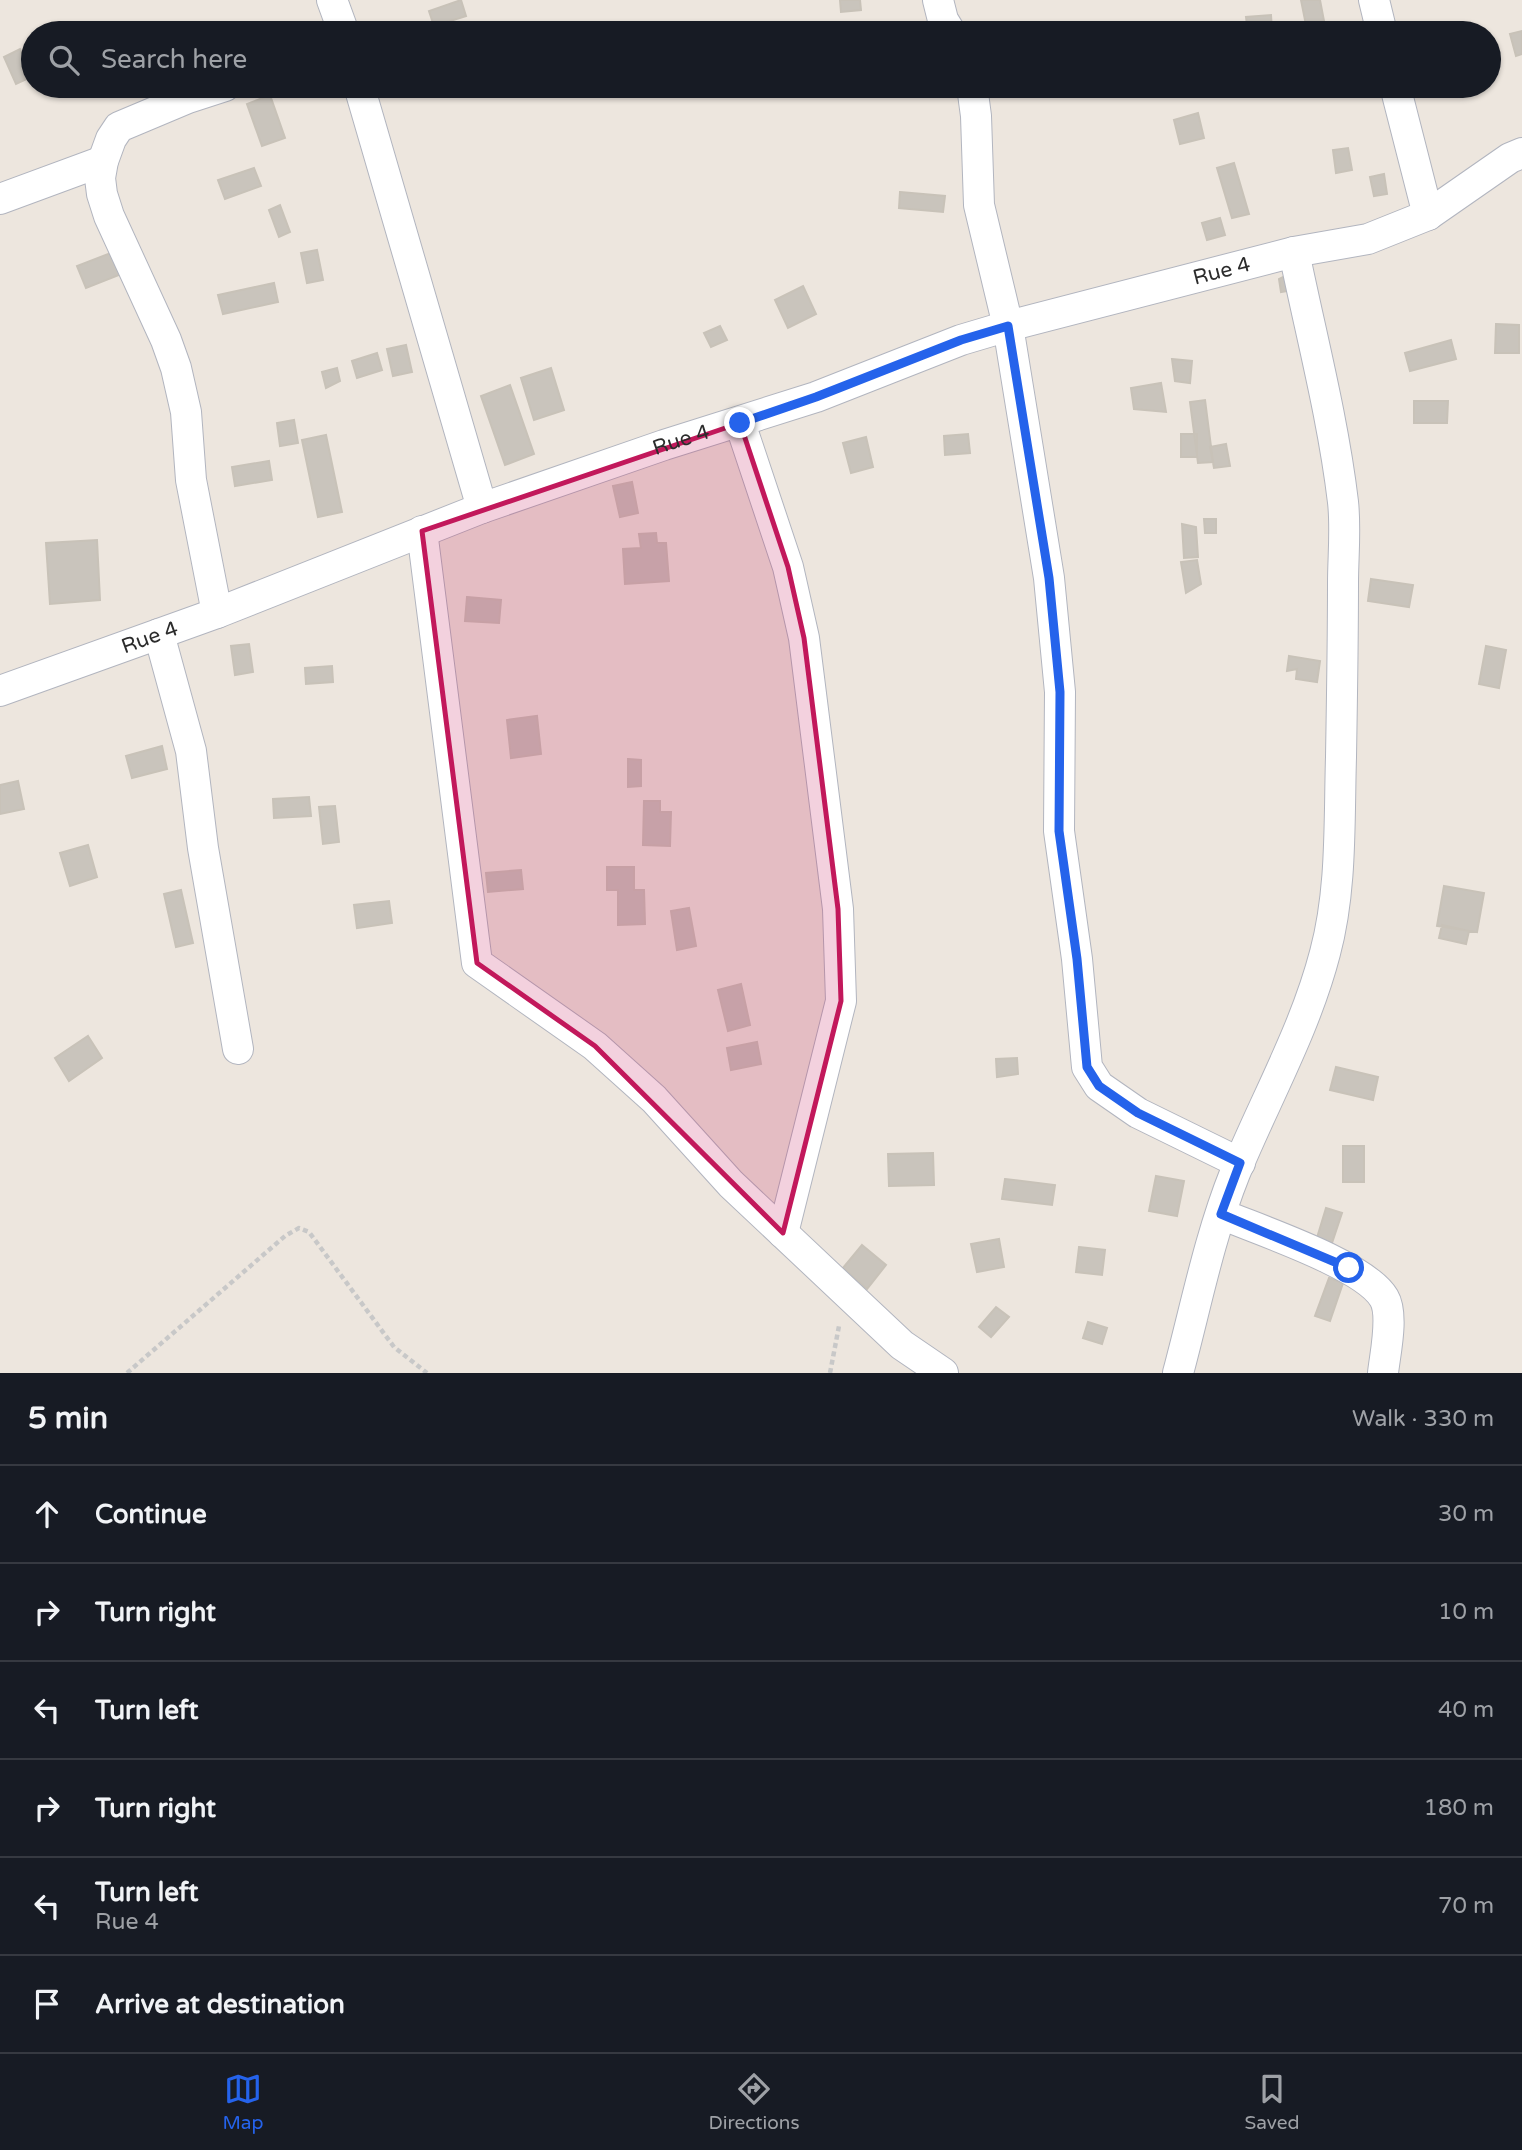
<!DOCTYPE html>
<html lang="en">
<head>
<meta charset="utf-8">
<style>
	:root { --surface:#171b24; --page:#20242c; --text:#f1f3f6; --muted:#9ea1a6; --line:#363941; --accent:#2563eb }
	body { margin:0; font-family:"Varela Round",sans-serif; background:var(--page); color:var(--text) }
	.stop { position:absolute; width:21px; height:21px; margin:-16px; border:5px solid #2563eb; border-radius:50%; background:#fff }
	.stop.end { background:#2563eb; border-color:#fff; box-shadow:0 2px 7px #0008 }
	.list { margin:0; padding:0; list-style:none }
	h2 { display:flex; justify-content:space-between; align-items:center; height:91px; margin:0; padding:0 28px; font-size:30px }
	h2 small { font-size:23px; font-weight:400; color:var(--muted) }
	.list li { display:grid; grid-template-columns:46px 1fr auto; gap:21px; align-items:center; box-sizing:border-box; height:98px; padding:0 28px; border-top:2px solid var(--line) }
	.list b { display:block; font-size:26px; white-space:nowrap }
	.list p { margin:0; font-size:23px; white-space:nowrap; color:var(--muted) }
	.list em { font-size:23px; font-style:normal; color:var(--muted) }
	.icon { flex:none; width:38px; height:38px; fill:none; stroke:currentColor; stroke-width:2; stroke-linecap:round; stroke-linejoin:round }
	.map { position:relative; flex:none; width:1522px; height:1373px; overflow:hidden }
	.search { position:absolute; background:var(--surface); box-shadow:0 2px 5px #0004; left:21px; right:21px; top:21px; height:77px; display:flex; align-items:center; gap:18px; box-sizing:border-box; padding:0 24px; border-radius:38px; color:var(--muted); font-size:26px }
	.sheet { height:679px; background:var(--surface) }
	nav { display:flex; justify-content:space-around; align-items:center; box-sizing:border-box; height:98px; border-top:2px solid var(--line); background:var(--surface); font-size:19px; color:var(--muted) }
	nav a { display:grid; justify-items:center; gap:4px }
	nav .on { color:var(--accent) }
	.map>svg:first-child { display:block }
	.building { fill:#c9c4bc; stroke:#c8c2b8; stroke-width:2 }
	.lines { fill:none; stroke-linecap:round; stroke-linejoin:round }
	.minor-casing { stroke:#b2b5bf; stroke-width:32 }
	.path { stroke:#c8c8c8; stroke-width:4.5; stroke-dasharray:5 3.5; stroke-linecap:butt }
	.minor { stroke:#fff; stroke-width:30 }
	.route { stroke:#2563eb; stroke-width:9 }
	.marked { fill:#c2185b; fill-opacity:0.2; stroke:#c2185b; stroke-width:5; stroke-linejoin:round }
	.labels { text-anchor:middle; stroke-width:5; stroke-linejoin:round; paint-order:stroke }
	.street-label { font-size:21px; fill:#2c2c2c; stroke:#fff }
</style>
</head>
<body>
<div class="map">
<svg width="1522" height="1373" viewBox="0 0 1522 1373">
	<rect width="100%" height="100%" fill="#ede6de"/>
	<path class="building" d="M461,0L466,16L434,26L429,11Z
		M840,0H860L861,10L841,12Z
		M1301,0H1320L1324,21L1306,25Z
		M1271,15L1272,31L1248,33L1246,17Z
		M1346,24L1347,33H1290V31Z
		M1522,31V54L1516,56L1510,34Z
		M20,49L27,64L33,61V76L16,84L4,57Z
		M732,86H786V89H732Z
		M270,95L285,138L262,146L247,104Z
		M1198,113L1204,138L1180,144L1174,120Z
		M1348,148L1352,170L1336,173L1333,150Z
		M1234,163L1249,214L1232,218L1217,168Z
		M254,168L261,186L225,199L218,180Z
		M1384,174L1387,194L1374,196L1370,177Z
		M900,192L945,196L943,212L899,208Z
		M280,205L290,232L279,237L269,210Z
		M1220,218L1225,235L1207,240L1202,223Z
		M317,250L323,280L307,283L301,253Z
		M116,251L124,273L86,288L77,266Z
		M1291,273L1293,290L1281,292L1279,279Z
		M274,283L278,302L223,314L218,295Z
		M803,286L816,314L788,328L775,300Z
		M1496,324L1519,325V353H1495Z
		M720,326L727,340L711,347L704,333Z
		M1451,340L1456,359L1410,371L1405,353Z
		M406,345L412,372L393,376L387,349Z
		M377,353L382,370L357,378L352,361Z
		M1172,359L1192,361L1190,383L1175,381Z
		M337,368L340,381L326,388L322,372Z
		M551,368L564,410L534,420L521,378Z
		M1161,383L1166,412L1134,409L1131,388Z
		M510,385L534,454L505,465L481,396Z
		M1205,400L1213,462L1198,463L1190,402Z
		M1414,401H1448L1447,423H1414Z
		M294,420L298,443L280,446L277,423Z
		M968,434L970,453L945,455L944,436Z
		M1181,434H1197V457H1181Z
		M326,435L342,512L318,517L302,440Z
		M866,437L873,467L851,473L843,443Z
		M1226,444L1230,466L1214,468L1210,447Z
		M269,461L272,480L235,486L232,467Z
		M632,482L638,513L620,517L613,486Z
		M1204,519H1216V533H1205Z
		M1182,524L1196,527L1198,557L1184,558Z
		M656,533L657,543H666L669,581L625,584L623,549L641,548L639,534Z
		M97,540L100,600L50,604L46,543Z
		M1197,560L1201,584L1186,593L1181,562Z
		M1371,579L1413,585L1409,607L1368,601Z
		M467,597L501,600L499,623L465,621Z
		M249,644L253,672L235,675L231,646Z
		M1486,646L1506,650L1499,688L1479,684Z
		M1289,656L1320,661L1317,682L1296,679L1297,669L1287,671Z
		M332,666L333,682L306,684L305,668Z
		M537,716L541,754L511,758L507,720Z
		M162,746L167,769L132,778L126,756Z
		M628,759L641,760V786L628,787Z
		M18,781L24,809L0,814V785Z
		M309,797L311,816L274,818L273,799Z
		M644,801H660V812H671L670,846L643,845Z
		M335,806L339,842L323,844L319,807Z
		M88,845L97,877L70,886L60,853Z
		M607,867H634V890H644L645,924L618,925V890H607Z
		M521,870L523,889L488,892L486,873Z
		M1444,886L1484,893L1477,932L1437,926Z
		M181,890L193,943L176,947L164,894Z
		M389,901L392,923L357,928L354,905Z
		M689,908L696,946L677,950L671,911Z
		M1442,925L1469,931L1466,944L1439,938Z
		M741,984L750,1025L728,1031L718,990Z
		M88,1036L102,1058L69,1081L55,1058Z
		M757,1042L761,1064L731,1070L727,1048Z
		M1017,1058L1018,1074L997,1077L996,1059Z
		M1336,1067L1378,1077L1373,1100L1330,1090Z
		M1343,1146H1364V1182H1343Z
		M933,1153L934,1185L889,1186L888,1154Z
		M1156,1176L1184,1181L1177,1216L1149,1211Z
		M1005,1179L1055,1185L1052,1205L1002,1199Z
		M1326,1208L1342,1213L1331,1246L1316,1241Z
		M999,1239L1004,1267L977,1272L971,1244Z
		M862,1245L886,1265L867,1289L843,1268Z
		M1079,1247L1105,1250L1102,1275L1076,1272Z
		M1329,1278L1343,1283L1330,1321L1315,1316Z
		M996,1307L1009,1317L991,1337L979,1327Z
		M1088,1322L1107,1328L1102,1344L1083,1338Z"/>
	<g class="lines">
		<g class="minor-casing">
			<g id="minor">
				<path d="M332,0L344,33"/>
				<path d="M938,0L943,20L951,33"/>
				<path d="M1374,0L1382,33"/>
				<path d="M359,86L482,508"/>
				<path d="M972,86L976,116L979,205L1008,326L1049,578L1060,692L1059,831L1077,959L1087,1067L1099,1086L1138,1113L1240,1163"/>
				<path d="M1395,86L1428,215"/>
				<path d="M0,199L103,161"/>
				<path d="M740,423L788,567L804,638L838,909L841,1001L783,1233"/>
				<path d="M422,531L477,963L595,1046L654,1099L731,1184L902,1345L943,1373"/>
				<path d="M217,613L191,480L186,412L176,368L166,340L109,216L102,194L100,178L103,161L111,139L119,127L188,98L225,86"/>
				<path d="M159,634L191,751L203,848L238,1049"/>
				<path id="s1" d="M0,691L217,613L482,508L664,445L816,397L961,340L1008,326L1294,252L1368,239L1428,215L1510,158L1522,153"/>
				<path d="M1221,1214C1259,1230 1365,1265 1384,1298C1394,1315 1385,1354 1383,1373"/>
				<path d="M1178,1373C1196,1306 1209,1238 1235,1173C1265,1100 1305,1030 1325,953C1342,890 1339,822 1341,757C1342,699 1343,641 1343,583C1343,557 1346,529 1343,502C1333,418 1311,335 1294,252"/>
			</g>
		</g>
		<path class="path" d="M127,1373L285,1236L299,1228L309,1232L394,1347L427,1373
			M830,1373L839,1326"/>
		<use href="#minor" class="minor"/>
	</g>
	<g class="lines">
		<path class="route" d="M740,423L816,397L961,340L1008,326L1049,578L1060,692L1059,831L1077,959L1087,1067L1099,1086L1138,1113L1240,1163L1221,1214L1349,1268"/>
	</g>
	<path class="marked" d="M740,423L788,567L804,638L838,909L841,1001L783,1233L595,1046L477,963L422,531Z"/>
	<g class="labels">
		<g class="street-label">
			<text dy="7" stroke="none"><textPath href="#s1" startOffset="1293">Rue 4</textPath></text>
			<text dy="7" stroke="none"><textPath href="#s1" startOffset="726">Rue 4</textPath></text>
			<text dy="7" stroke="none"><textPath href="#s1" startOffset="159">Rue 4</textPath></text>
		</g>
	</g>
</svg>
<div class="stop" style="left:1349px;top:1268px"></div>
<div class="stop end" style="left:740px;top:423px"></div>
<div class="search"><svg class="icon" aria-label="search" viewBox="0 0 24 24"><circle cx="10" cy="10" r="6"/><path d="M15 15l6 6"/></svg>Search here</div>
</div>
<section class="sheet">
<h2>5 min<small>Walk · 330 m</small></h2>
<ul class="list">
<li><svg class="icon" aria-label="ahead" viewBox="0 0 24 24"><path d="M12 20V5M6 11l6-6 6 6"/></svg><div><b>Continue</b></div><em>30 m</em></li>
<li><svg class="icon" aria-label="right" viewBox="0 0 24 24"><path d="M7 20v-9h11M14 6l5 5-5 5"/></svg><div><b>Turn right</b></div><em>10 m</em></li>
<li><svg class="icon" aria-label="left" viewBox="0 0 24 24"><path d="M17 20v-9H6M10 6l-5 5 5 5"/></svg><div><b>Turn left</b></div><em>40 m</em></li>
<li><svg class="icon" aria-label="right" viewBox="0 0 24 24"><path d="M7 20v-9h11M14 6l5 5-5 5"/></svg><div><b>Turn right</b></div><em>180 m</em></li>
<li><svg class="icon" aria-label="left" viewBox="0 0 24 24"><path d="M17 20v-9H6M10 6l-5 5 5 5"/></svg><div><b>Turn left</b><p>Rue 4</p></div><em>70 m</em></li>
<li><svg class="icon" aria-label="arrive" viewBox="0 0 24 24"><path d="M6 21V4h12l-3 4 3 4H6"/></svg><div><b>Arrive at destination</b></div></li>
</ul>
</section>
<nav>
<a class="on"><svg class="icon" aria-label="map" viewBox="0 0 24 24"><path d="M3 6l6-2 6 2 6-2v14l-6 2-6-2-6 2zM9 4v14M15 6v14"/></svg>Map</a>
<a><svg class="icon" aria-label="directions" viewBox="0 0 24 24"><path d="M12 3l9 9-9 9-9-9zM9 14v-3h6M13 9l2 2-2 2"/></svg>Directions</a>
<a><svg class="icon" aria-label="saved" viewBox="0 0 24 24"><path d="M7 4h10v16l-5-4-5 4z"/></svg>Saved</a>
</nav>
</body>
</html>
